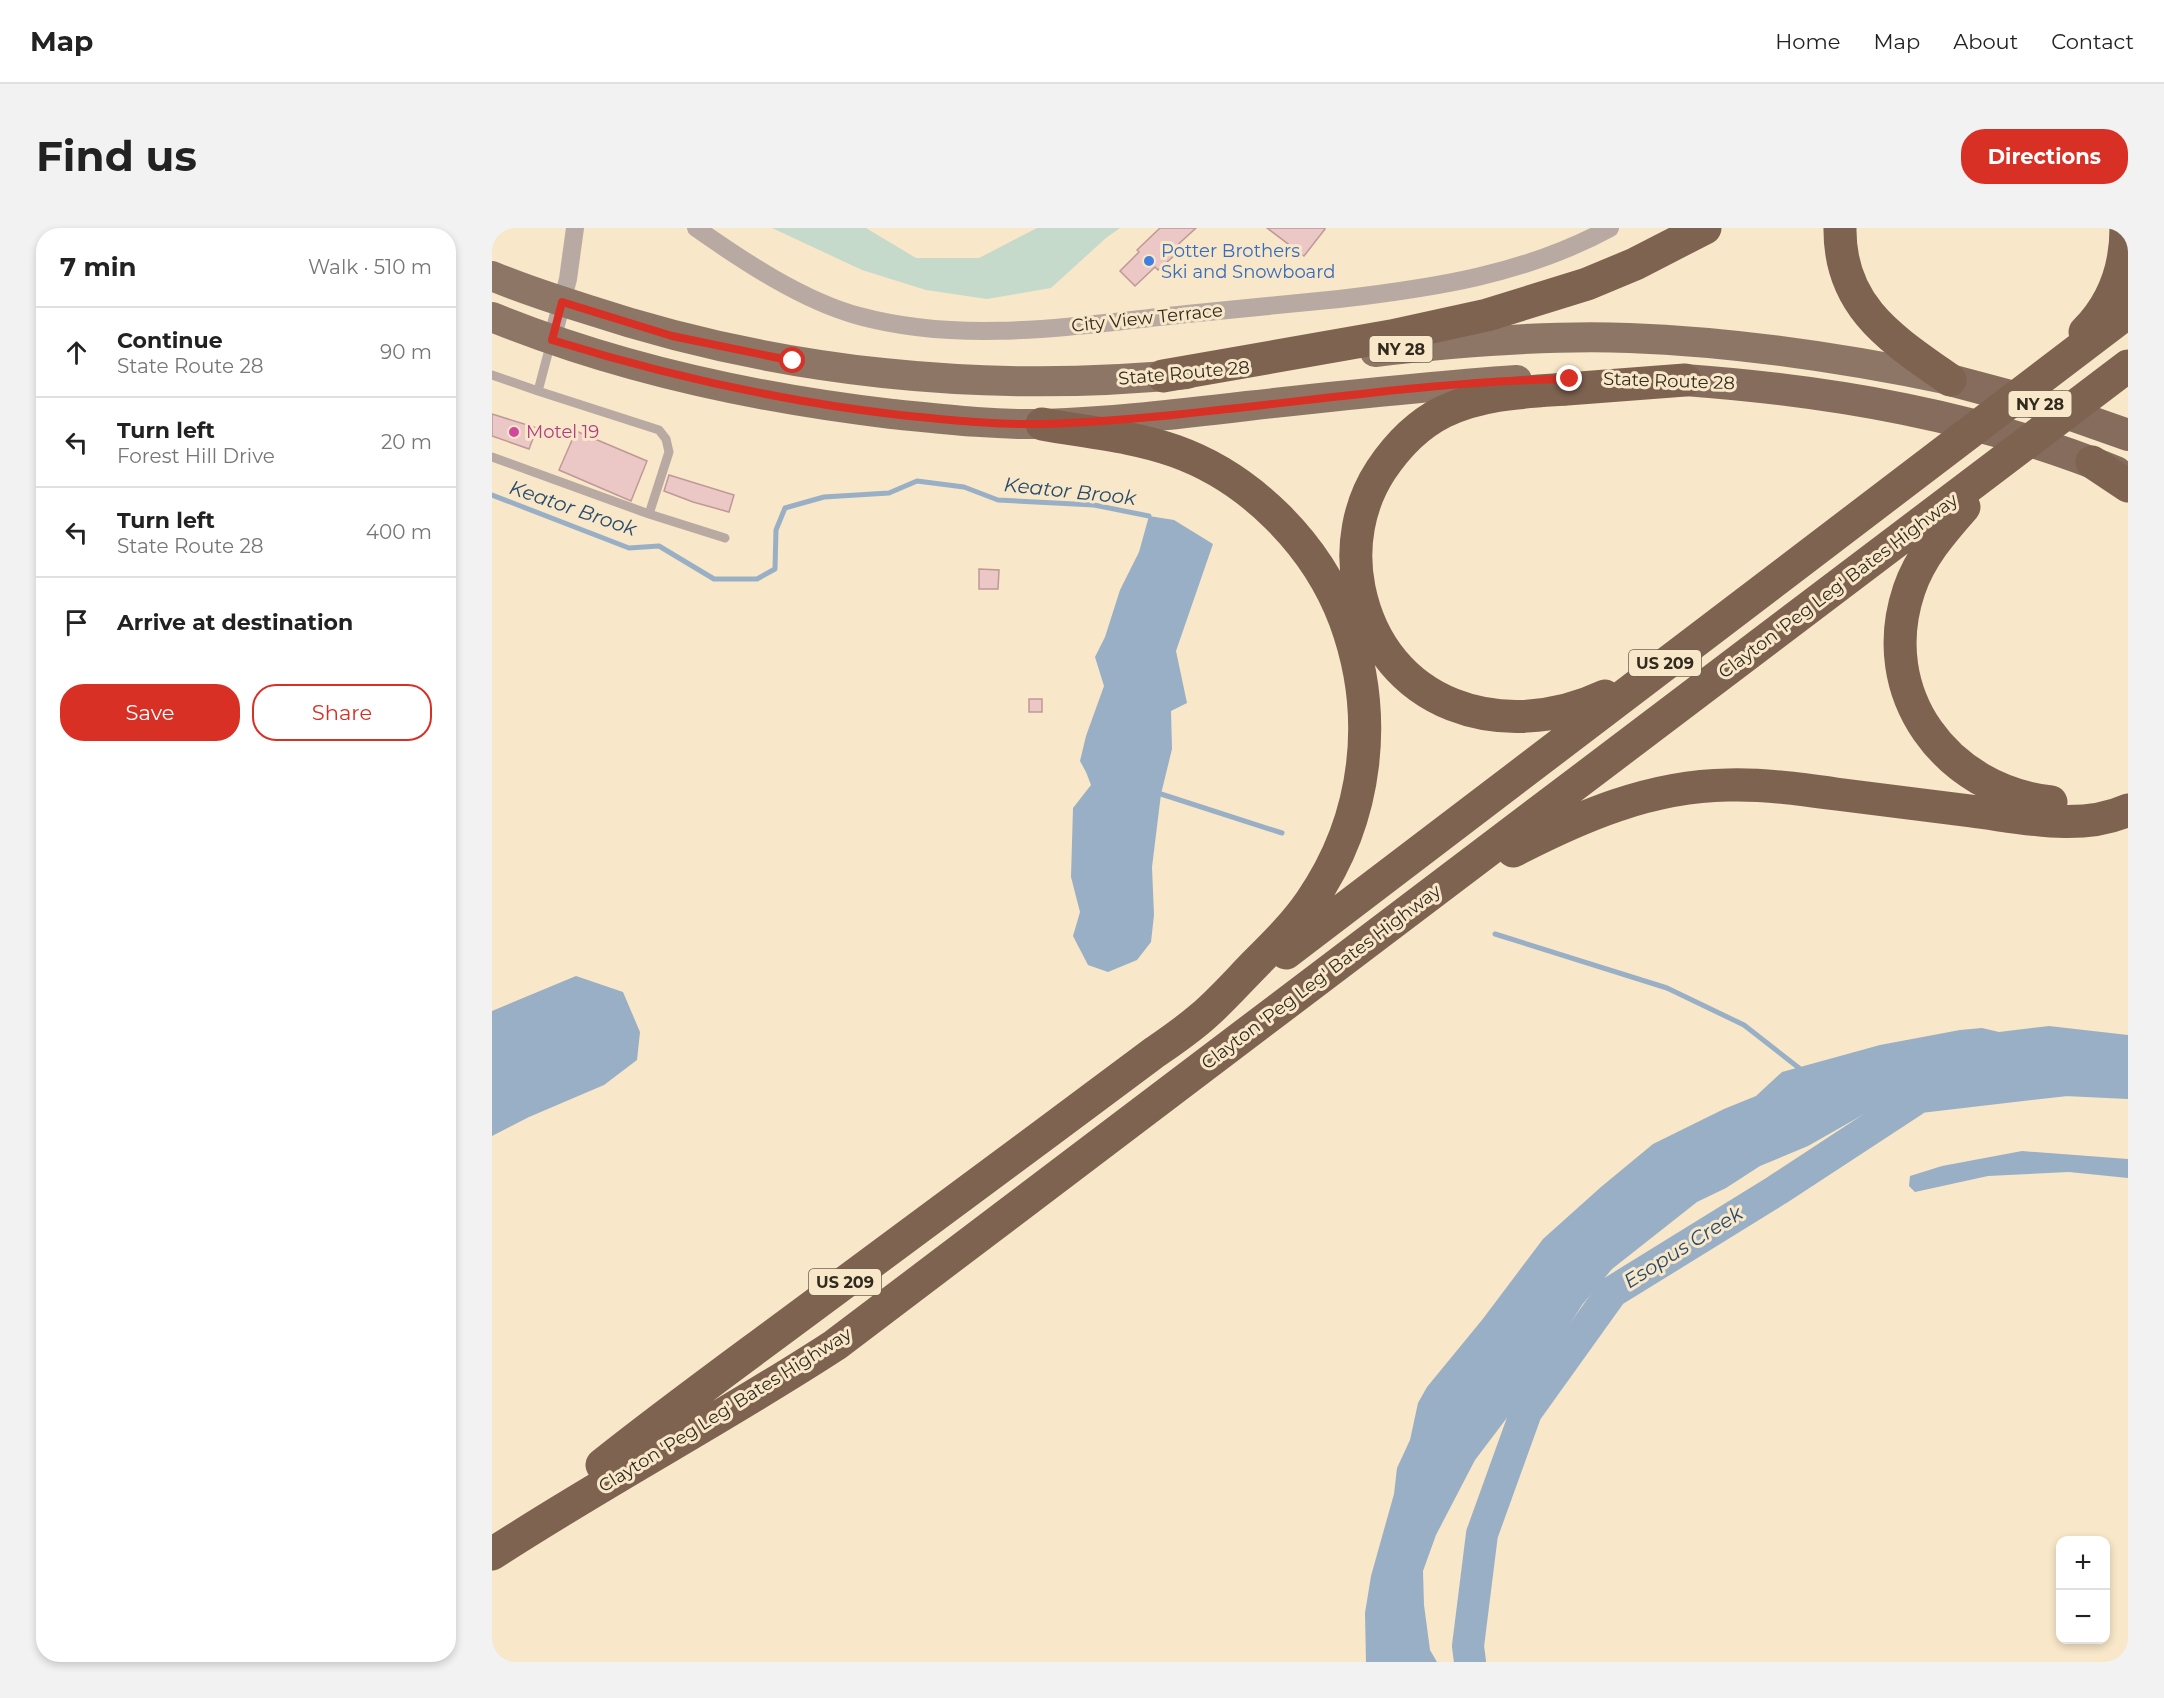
<!DOCTYPE html>
<html lang="en">
<head>
<meta charset="utf-8">
<style>
	:root { --surface:#fff; --page:#f2f2f2; --text:#222; --muted:#767676; --line:#e0e0e0; --accent:#d93025 }
	body { margin:0; font-family:Montserrat,sans-serif; background:var(--page); color:var(--text) }
	.controls { position:absolute; right:18px; bottom:18px; display:grid; overflow:hidden; border-radius:12px; box-shadow:0 3px 9px #0003 }
	.controls button { width:54px; height:54px; display:grid; place-items:center; padding:0; border:0; border-bottom:2px solid var(--line); background:var(--surface); color:var(--text); font:30px sans-serif }
	.stop { position:absolute; width:18px; height:18px; margin:-14px; border:4px solid #d93025; border-radius:50%; background:#fff }
	.stop.end { background:#d93025; border-color:#fff; box-shadow:0 2px 6px #0008 }
	.list { margin:0; padding:0; list-style:none }
	h2 { display:flex; justify-content:space-between; align-items:center; height:78px; margin:0; padding:0 24px; font-size:26px }
	h2 small { font-size:20px; font-weight:400; color:var(--muted) }
	.list li { display:grid; grid-template-columns:39px 1fr auto; gap:18px; align-items:center; box-sizing:border-box; height:90px; padding:0 24px; border-top:2px solid var(--line) }
	.list b { display:block; font-size:22px; white-space:nowrap }
	.list p { margin:0; font-size:20px; white-space:nowrap; color:var(--muted) }
	.list em { font-size:20px; font-style:normal; color:var(--muted) }
	.actions { display:flex; gap:12px; padding:18px 24px }
	.actions a { flex:1; padding:14px 0; border:2px solid var(--accent); border-radius:24px; text-align:center; font-size:21px; color:var(--accent) }
	.actions .main { background:var(--accent); color:#fff }
	.icon { flex:none; width:33px; height:33px; fill:none; stroke:currentColor; stroke-width:2; stroke-linecap:round; stroke-linejoin:round }
	.map { position:relative; flex:none; width:1636px; height:1434px; overflow:hidden; border-radius:24px }
	header { display:flex; align-items:center; gap:36px; box-sizing:border-box; height:84px; padding:0 30px; background:var(--surface); border-bottom:2px solid var(--line) }
	header strong { font-size:28px }
	nav { display:flex; gap:33px; margin-inline-start:auto; font-size:21px }
	.intro { display:flex; align-items:center; justify-content:space-between; box-sizing:border-box; height:144px; padding:0 36px }
	h1 { margin:0; font-size:42px }
	.button { padding:15px 27px; border-radius:24px; background:var(--accent); color:#fff; font-size:21px; font-weight:700 }
	main { display:flex; gap:36px; padding:0 36px }
	aside { flex:1; background:var(--surface); border-radius:24px; box-shadow:0 3px 9px #0003 }
	.map>svg:first-child { display:block }
	.green { fill:#c6dacc }
	.water { fill:#99afc6 }
	.lines { fill:none; stroke-linecap:round; stroke-linejoin:round }
	.stream { stroke:#99afc6; stroke-width:5 }
	.river { stroke:#99afc6; stroke-width:32 }
	.building { fill:#ebc7c5; stroke:#be9997; stroke-width:1.5 }
	.service { stroke:#b8aaa2; stroke-width:9 }
	.minor { stroke:#b8aaa2; stroke-width:18 }
	.primary { stroke:#8e7667; stroke-width:30 }
	.trunk { stroke:#866c5c; stroke-width:32 }
	.motorway { stroke:#7e6351; stroke-width:33 }
	.route { stroke:#d93025; stroke-width:8 }
	.shop-dot { fill:#3f7fe0; stroke:#f8e7c8; stroke-width:2 }
	.hotel-dot { fill:#d1479c; stroke:#f8e7c8; stroke-width:2 }
	.labels { text-anchor:middle; stroke-width:6; stroke-linejoin:round; paint-order:stroke }
	.shield { fill:#f8e7c8; stroke:#6d6352; stroke-width:1.5 }
	.shield-label { font-size:16px; font-weight:bold; fill:#312b1f }
	.shop-label { font-size:18px; fill:#366cbe; stroke:#f8e7c8; text-anchor:start }
	.street-label { font-size:18px; fill:#312b1f; stroke:#f8e7c8 }
	.hotel-label { font-size:18px; fill:#b23c85; stroke:#f8e7c8; text-anchor:start }
	.water-label { font-size:20px; font-style:italic; fill:#264b6c; stroke:#f8e7c8 }
</style>
</head>
<body>
<header>
<strong>Map</strong>
<nav><a>Home</a><a>Map</a><a>About</a><a>Contact</a></nav>
</header>
<div class="intro"><h1>Find us</h1><a class="button">Directions</a></div>
<main>
<aside>
<h2>7 min<small>Walk · 510 m</small></h2>
<ul class="list">
<li><svg class="icon" aria-label="ahead" viewBox="0 0 24 24"><path d="M12 20V5M6 11l6-6 6 6"/></svg><div><b>Continue</b><p>State Route 28</p></div><em>90 m</em></li>
<li><svg class="icon" aria-label="left" viewBox="0 0 24 24"><path d="M17 20v-9H6M10 6l-5 5 5 5"/></svg><div><b>Turn left</b><p>Forest Hill Drive</p></div><em>20 m</em></li>
<li><svg class="icon" aria-label="left" viewBox="0 0 24 24"><path d="M17 20v-9H6M10 6l-5 5 5 5"/></svg><div><b>Turn left</b><p>State Route 28</p></div><em>400 m</em></li>
<li><svg class="icon" aria-label="arrive" viewBox="0 0 24 24"><path d="M6 21V4h12l-3 4 3 4H6"/></svg><div><b>Arrive at destination</b></div></li>
</ul>
<div class="actions"><a class="main">Save</a><a>Share</a></div>
</aside>
<div class="map">
<svg width="1636" height="1434" viewBox="0 0 1636 1434">
	<rect width="100%" height="100%" fill="#f8e7c8"/>
	<path class="green" d="M280,0H374L424,30H487L545,0H628L614,10L559,60L495,71L434,62L370,42Z"/>
	<path class="water" d="M657,288L682,292L721,316L684,423L695,475L679,483L680,521L669,566L660,639L662,687L659,714L645,732L616,744L596,737L581,708L588,684L579,649L581,580L599,557L594,544L588,533L594,508L612,458L603,429L613,409L628,362L647,324Z
		M84,748L131,764L148,804L145,832L112,857L37,889L0,908V783Z
		M1557,798L1636,807V861L1559,854L1490,856L1374,885L1316,918L1268,938L1234,960L1205,974L1120,1041L1090,1077L1033,1166L983,1232L944,1307L931,1343L932,1377L938,1422L945,1434H874L873,1385L879,1348L902,1266L905,1240L918,1212L926,1175L935,1159L990,1092L1051,1011L1109,959L1161,916L1232,881L1264,868L1290,844L1388,817L1468,802L1490,800L1507,804Z
		M1530,923L1636,931V950L1577,944L1496,948L1423,964L1417,958L1418,948L1450,938Z"/>
	<g class="lines">
		<path class="stream" d="M0,267L137,320L167,318L222,351H265L283,341L284,302L293,280L332,269L397,265L425,253L472,259L506,272L602,277L657,288
			M669,566L790,605
			M1003,706L1175,760L1252,797L1307,840"/>
		<path class="river" d="M978,1434L976,1418L990,1306L1034,1184L1120,1064L1285,962L1427,869L1574,852L1636,855"/>
	</g>
	<path class="building" d="M668,0H704L679,23L683,27L666,42L663,39L643,58L628,43L647,24L645,22Z
		M775,0H831L833,1L812,28Z
		M0,186L45,200L37,221L0,208Z
		M84,203L155,233L139,273L67,242Z
		M177,247L242,267L237,284L201,274L172,263Z
		M487,341L507,342L506,361H487Z
		M537,471H550V484H537Z"/>
	<g class="lines">
		<path class="service" d="M0,147L46,163L59,114
			M46,163L167,202L174,211L177,224L157,286
			M0,229L157,286L233,310"/>
		<path class="minor" d="M204,0C251,33 311,73 367,88C474,117 587,97 695,86C746,81 797,76 847,71C942,60 1034,46 1118,0
			M60,112L76,51L83,0"/>
		<path class="primary" d="M0,48C31,61 62,71 94,81C287,145 493,166 695,146
			M0,89C128,141 264,170 400,186C450,191 501,197 552,196C619,194 687,186 755,178C845,168 935,158 1025,152
			M883,124C967,114 1052,107 1137,110C1246,114 1352,130 1458,152"/>
		<path class="trunk" d="M1193,152C1341,163 1487,188 1624,244
			M1458,152L1548,176L1636,207"/>
		<path class="motorway" d="M1348,0C1347,79 1400,111 1458,152
			M1593,104C1621,76 1634,39 1634,0
			M671,148L899,108L995,87L1095,56L1143,36L1213,0
			M1600,234L1636,258
			M1472,279C1450,304 1428,329 1417,362C1382,466 1454,562 1559,574
			M1113,468C1011,516 891,479 867,360C859,320 866,277 889,242C905,218 925,197 951,184C990,165 1033,164 1075,161C1115,158 1154,155 1193,152
			M1021,623C1089,588 1158,558 1236,557C1272,556 1308,561 1344,566C1389,572 1434,577 1479,583C1529,589 1588,604 1636,582
			M794,725L1636,84
			M110,1237C170,1189 232,1144 294,1098C382,1033 469,968 557,903C591,878 625,852 659,827C676,815 694,803 710,789C730,772 748,751 766,733C785,714 804,695 819,673C876,590 888,487 853,392C825,317 759,250 683,223C641,208 594,204 550,196
			M0,1326C112,1253 231,1190 343,1117L1636,138"/>
	</g>
	<g class="lines">
		<path class="route" d="M301,133L180,108L70,74L60,112C176,148 287,173 408,187C456,192 504,197 552,196C728,190 902,153 1078,151"/>
	</g>
	<circle class="shop-dot" cx="657" cy="33" r="6"/>
	<circle class="hotel-dot" cx="22" cy="204" r="6"/>
	<g class="labels">
		<g class="shield">
			<rect x="877.5" y="108" width="63" height="26" rx="4.5"/>
			<rect x="1516.5" y="163" width="63" height="26" rx="4.5"/>
			<rect x="1137" y="422" width="72" height="26" rx="4.5"/>
			<rect x="317" y="1041" width="72" height="26" rx="4.5"/>
		</g>
		<g class="shield-label">
			<text x="909" y="127">NY 28</text>
			<text x="1548" y="182">NY 28</text>
			<text x="1173" y="441">US 209</text>
			<text x="353" y="1060">US 209</text>
		</g>
		<g class="shop-label">
			<text x="669" y="29">Potter Brothers<tspan x="669" dy="21">Ski and Snowboard</tspan></text>
		</g>
		<g class="street-label">
			<text transform="translate(655 90) rotate(-6)" y="6">City View Terrace</text>
			<text transform="translate(692 145) rotate(-5)" y="6">State Route 28</text>
			<text transform="translate(1177 153) rotate(2)" y="6">State Route 28</text>
			<text transform="translate(1346 358) rotate(-37)" y="6">Clayton 'Peg Leg' Bates Highway</text>
			<text transform="translate(829 749) rotate(-37)" y="6">Clayton 'Peg Leg' Bates Highway</text>
			<text transform="translate(233 1182) rotate(-32)" y="6">Clayton 'Peg Leg' Bates Highway</text>
		</g>
		<g class="hotel-label">
			<text x="34" y="210">Motel 19</text>
		</g>
		<g class="water-label">
			<text transform="translate(578 263) rotate(6)" y="7">Keator Brook</text>
			<text transform="translate(81 280) rotate(19)" y="7">Keator Brook</text>
			<text transform="translate(1191 1019) rotate(-32)" y="7">Esopus Creek</text>
		</g>
	</g>
</svg>
<div class="controls">
<button>+</button>
<button>−</button>
</div>
<div class="stop" style="left:301px;top:133px"></div>
<div class="stop end" style="left:1078px;top:151px"></div>
</div>
</main>
</body>
</html>
